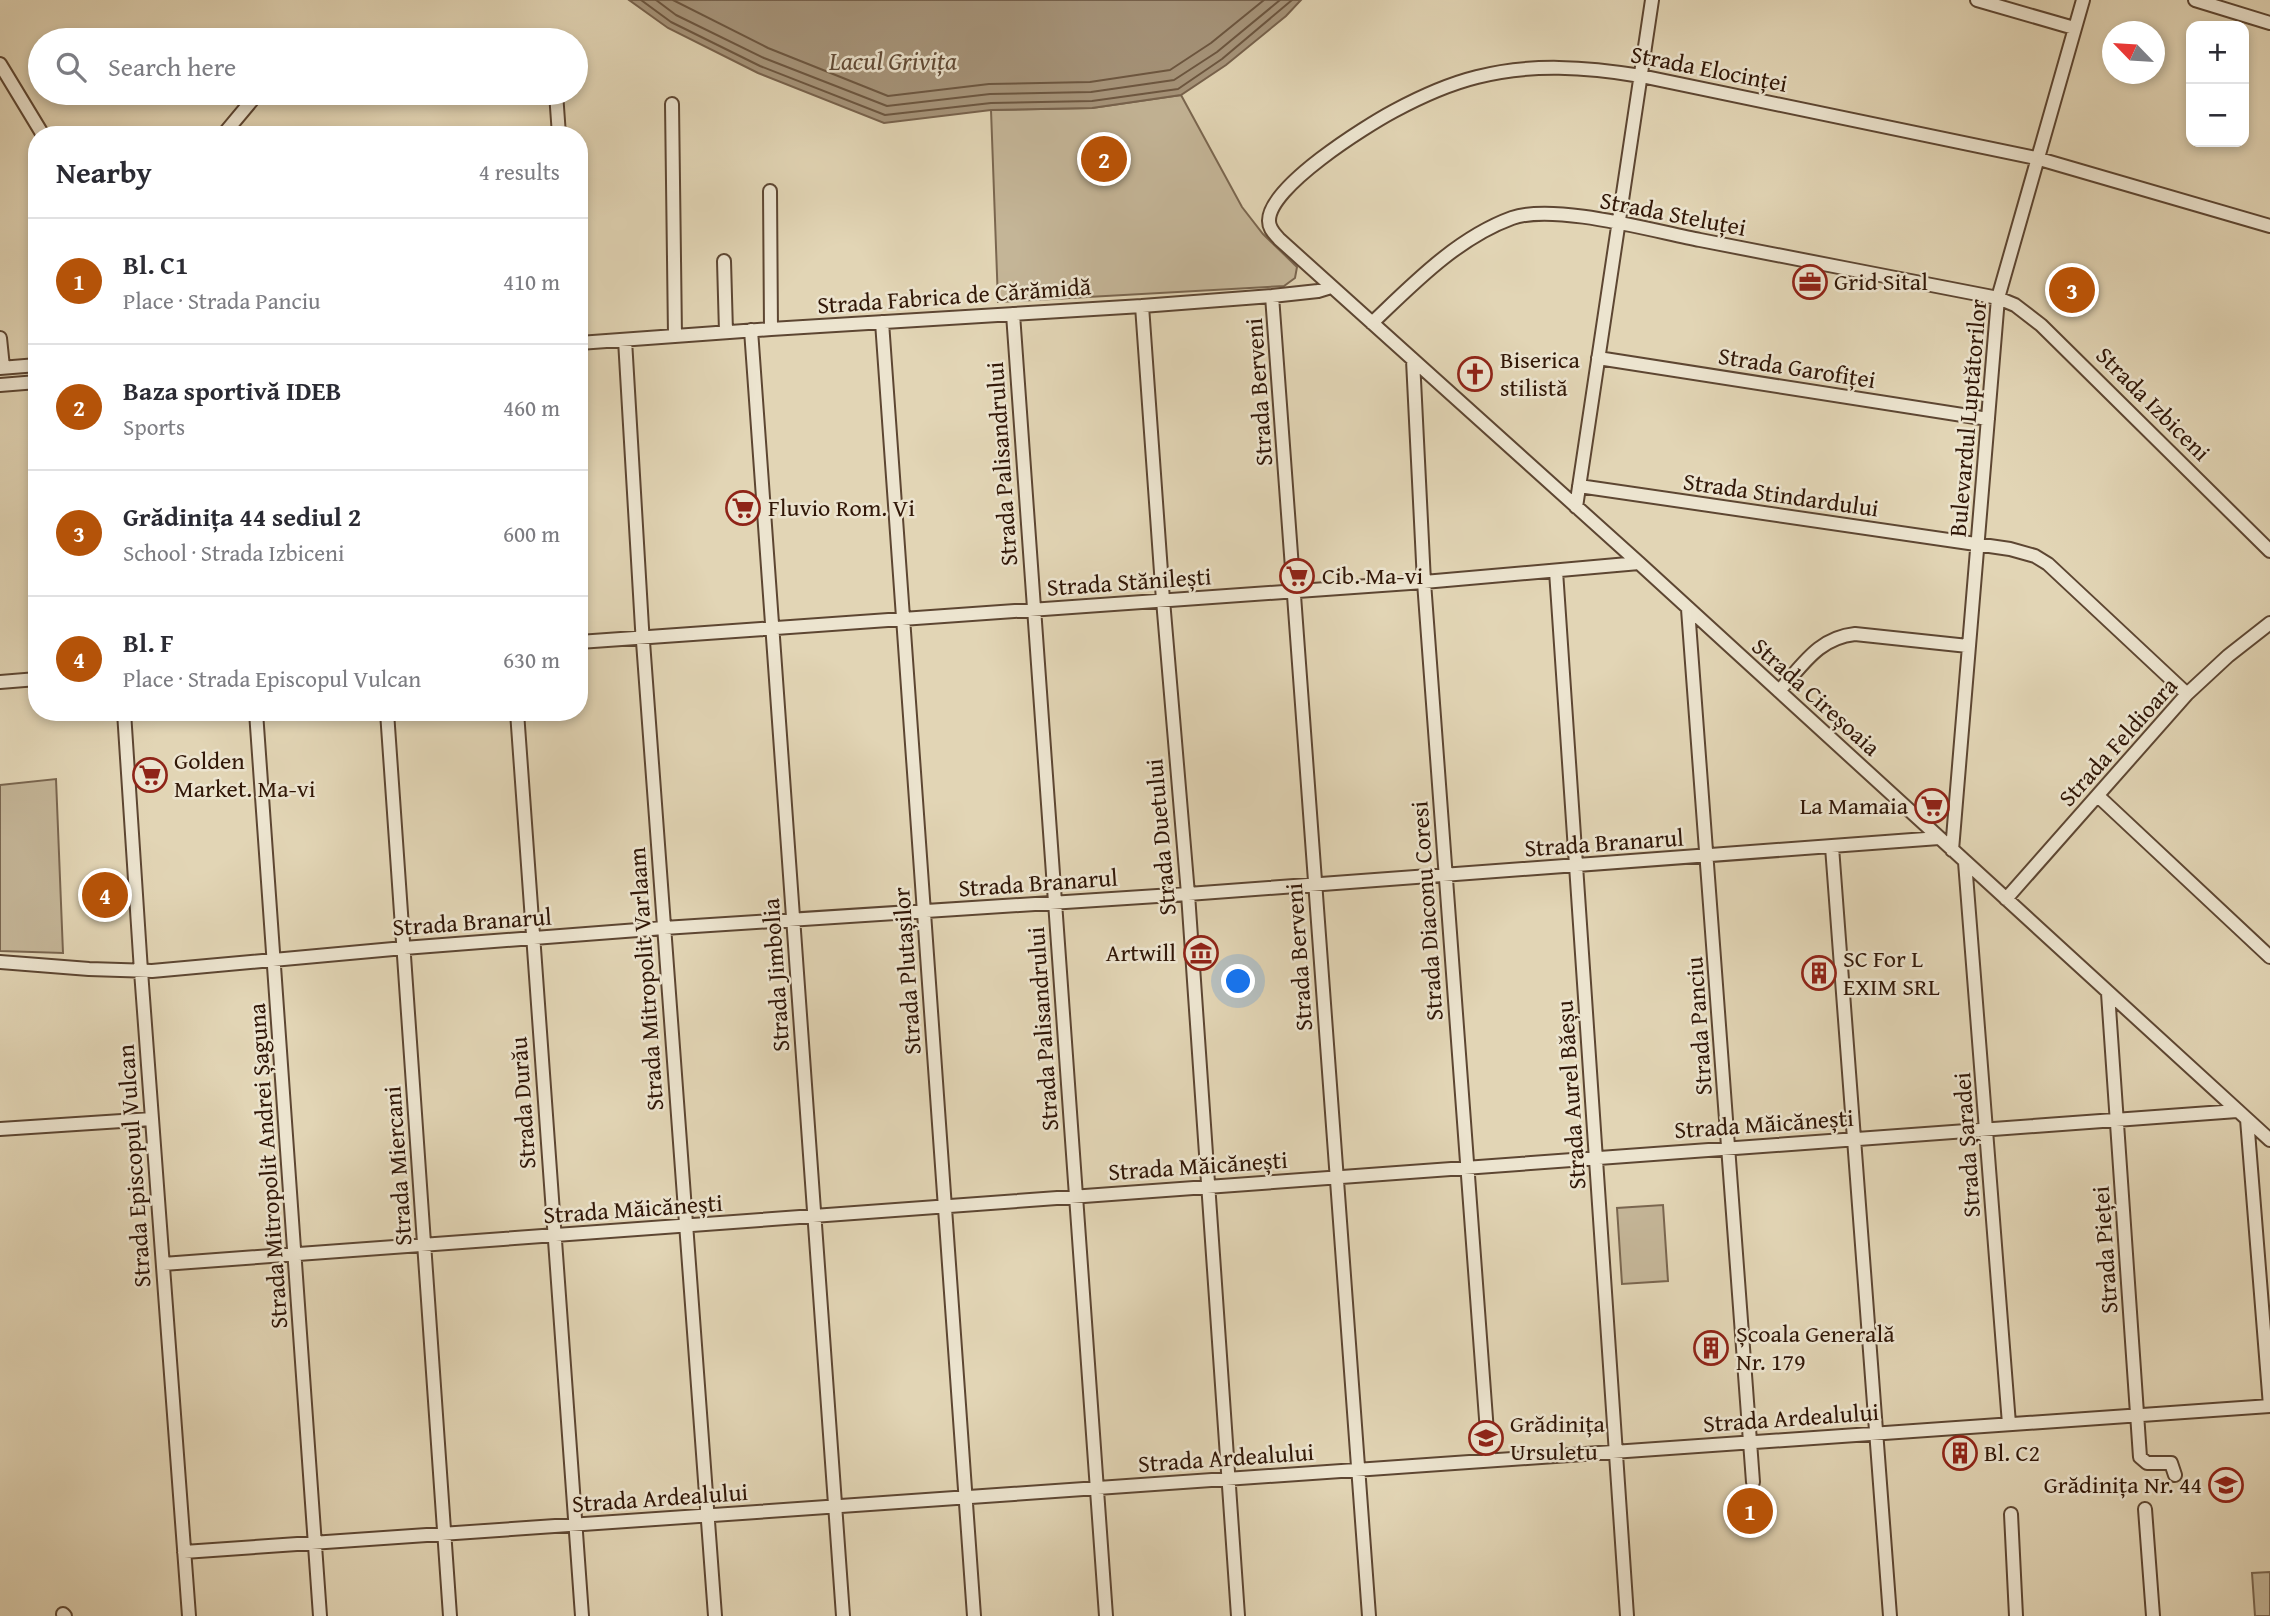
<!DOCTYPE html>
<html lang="en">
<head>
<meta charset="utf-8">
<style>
	:root { --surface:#fff; --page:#f7f7f7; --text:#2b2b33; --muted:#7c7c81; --line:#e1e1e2; --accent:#b45309 }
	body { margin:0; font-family:"Gentium Book Plus",serif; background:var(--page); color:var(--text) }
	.controls { position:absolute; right:21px; top:21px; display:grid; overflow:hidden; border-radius:14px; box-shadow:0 4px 10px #0003 }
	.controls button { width:63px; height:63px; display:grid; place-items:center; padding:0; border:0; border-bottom:2px solid var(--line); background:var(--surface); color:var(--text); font:35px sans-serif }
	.compass { position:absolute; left:2102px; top:21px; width:63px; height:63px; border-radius:50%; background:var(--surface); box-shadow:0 4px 10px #0003; rotate:295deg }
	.you { position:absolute; left:1239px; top:982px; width:24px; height:24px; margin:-18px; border:5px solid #fff; border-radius:50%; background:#1a73e8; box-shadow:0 0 0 10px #1a73e833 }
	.badge { display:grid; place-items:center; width:46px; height:46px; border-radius:50%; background:var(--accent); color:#fff; font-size:23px; font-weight:700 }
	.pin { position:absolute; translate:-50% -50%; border:4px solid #fff; box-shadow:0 2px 7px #0006 }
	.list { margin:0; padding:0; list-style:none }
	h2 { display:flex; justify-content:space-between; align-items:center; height:91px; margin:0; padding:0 28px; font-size:30px }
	h2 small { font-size:23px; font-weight:400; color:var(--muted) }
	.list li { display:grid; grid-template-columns:46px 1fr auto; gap:21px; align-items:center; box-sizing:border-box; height:126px; padding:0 28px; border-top:2px solid var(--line) }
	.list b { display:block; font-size:26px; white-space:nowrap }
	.list p { margin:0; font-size:23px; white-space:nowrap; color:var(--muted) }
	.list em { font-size:23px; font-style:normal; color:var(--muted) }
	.icon { flex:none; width:38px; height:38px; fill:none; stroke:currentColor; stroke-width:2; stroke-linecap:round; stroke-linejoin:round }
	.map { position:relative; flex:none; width:2270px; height:1616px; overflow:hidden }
	.search { position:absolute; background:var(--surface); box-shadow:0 4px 10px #0003; left:28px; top:28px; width:560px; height:77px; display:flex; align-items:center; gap:18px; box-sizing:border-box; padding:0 24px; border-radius:38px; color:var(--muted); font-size:26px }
	.panel { position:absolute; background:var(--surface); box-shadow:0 4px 10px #0003; left:28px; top:126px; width:560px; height:595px; border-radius:28px }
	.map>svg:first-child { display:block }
	.green { fill:#c4b597; stroke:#7a664f; stroke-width:2 }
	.water { fill:#a6947a; stroke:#77624c; stroke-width:2 }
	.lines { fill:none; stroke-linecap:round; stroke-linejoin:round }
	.shore { stroke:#6c5640; stroke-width:2 }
	.minor-casing { stroke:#5d4632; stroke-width:16 }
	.minor { stroke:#ece4cf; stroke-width:12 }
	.labels { text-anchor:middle; stroke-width:5; stroke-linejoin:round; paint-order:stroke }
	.street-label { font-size:24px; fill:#311707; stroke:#ece4cf }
	.poi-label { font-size:24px; fill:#311707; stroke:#ece4cf; text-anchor:start }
	.water-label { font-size:26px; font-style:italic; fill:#604935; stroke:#ece4cf }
</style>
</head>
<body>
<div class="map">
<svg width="2270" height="1616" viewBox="0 0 2270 1616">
	<rect width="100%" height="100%" fill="#e2d5b5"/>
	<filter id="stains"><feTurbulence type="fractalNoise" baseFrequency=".00286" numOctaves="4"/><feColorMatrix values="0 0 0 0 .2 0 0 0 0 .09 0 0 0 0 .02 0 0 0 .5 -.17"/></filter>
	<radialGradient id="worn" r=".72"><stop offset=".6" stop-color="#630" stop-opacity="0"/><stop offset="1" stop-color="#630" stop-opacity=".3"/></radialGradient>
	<path class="green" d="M1181,95L1242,207L1263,234L1297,267L1295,278L1284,286L998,302L991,110L1092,108Z
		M56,779L63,953L0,951V785Z
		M1663,1205L1668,1281L1622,1284L1617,1208Z
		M2270,1572V1616H2255L2252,1573Z"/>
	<path class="water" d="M629,0H1301L1286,16L1226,65L1181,95L1092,108L991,110L884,123L758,73L668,28Z"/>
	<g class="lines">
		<path class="shore" d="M641,0L671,22L760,66L885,115L991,103L1092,101L1178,89L1222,59L1292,0
			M656,0L676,15L764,58L887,106L990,94L1091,92L1174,80L1217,52L1280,0
			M673,0L768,48L888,96L989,84L1090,82L1170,70L1211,43L1264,0"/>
		<g class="minor-casing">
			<path id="minor" d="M1977,0L2074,28
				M2195,0L2270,23
				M0,64L43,135
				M556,93L559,135
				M672,104L675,336
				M223,135L258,93
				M770,191L771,329
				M2270,226L2036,158L1641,76C1587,67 1531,63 1477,77C1449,84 1420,97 1394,111C1366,126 1268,187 1269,221C1269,229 1274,233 1279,239L1639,563L2270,1140
				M724,261L726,332
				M1272,296L1369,1616
				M1142,306L1163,600L1188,894L1238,1616
				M1013,314L1106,1616
				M882,322L974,1616
				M1372,323C1413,284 1457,238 1512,218C1555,203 1653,231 1700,240C1799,259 1899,279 1998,298L2015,305L2041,325L2270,551
				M751,330L843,1616
				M0,338L3,367
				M625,340L642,628L715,1616
				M579,343L771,329L1142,306L1272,296L1318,291L1331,287
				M1598,358L1988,419
				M1413,360L1424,582L1489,1459
				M0,368L37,365
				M0,385L37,382
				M1579,486L2010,549L2035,556L2048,564L2187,694
				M1576,507L1652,0
				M1556,571L1627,1616
				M1688,609L1753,1482
				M579,642L1424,582L1639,563
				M0,682L37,679
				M1779,691C1803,665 1818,638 1855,634L1968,646
				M124,712L141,971L189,1616
				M256,712L320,1616
				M387,712L450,1616
				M517,712L582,1616
				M2098,796L2270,957
				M1832,847L1890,1616
				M1952,850L1998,298L2083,0
				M1965,862L2009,1424
				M2006,899L2187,694L2228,656L2270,623
				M0,962L89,969L152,971L404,948L664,928L1188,894L1939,838
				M2108,993L2140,1457L2147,1463H2171L2175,1475
				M0,1129L152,1119
				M163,1264L2237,1111
				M2145,1509L2153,1616
				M2011,1514L2016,1616
				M184,1552L2270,1406L2247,1119
				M63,1614L65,1616"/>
		</g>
		<use href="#minor" class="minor"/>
	</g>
	<defs>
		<g id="office-ring" transform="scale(1.75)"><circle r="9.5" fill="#ece4cf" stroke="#8f2418" stroke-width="1.5"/><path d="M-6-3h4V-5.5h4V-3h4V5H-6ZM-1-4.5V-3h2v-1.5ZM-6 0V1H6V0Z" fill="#8f2418"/></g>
		<g id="church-ring" transform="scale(1.75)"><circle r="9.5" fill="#ece4cf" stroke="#8f2418" stroke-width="1.5"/><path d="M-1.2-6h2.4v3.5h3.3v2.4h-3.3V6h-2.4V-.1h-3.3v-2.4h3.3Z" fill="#8f2418"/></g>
		<g id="supermarket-ring" transform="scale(1.75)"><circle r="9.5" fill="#ece4cf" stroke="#8f2418" stroke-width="1.5"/><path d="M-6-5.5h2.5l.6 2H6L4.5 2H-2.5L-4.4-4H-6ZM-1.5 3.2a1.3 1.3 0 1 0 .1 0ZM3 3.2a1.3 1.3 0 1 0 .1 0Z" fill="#8f2418"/></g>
		<g id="museum-ring" transform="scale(1.75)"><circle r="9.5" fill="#ece4cf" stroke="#8f2418" stroke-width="1.5"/><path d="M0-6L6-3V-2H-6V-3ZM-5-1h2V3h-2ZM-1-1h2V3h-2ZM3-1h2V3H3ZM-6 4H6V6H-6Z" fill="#8f2418"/></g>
		<g id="building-ring" transform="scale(1.75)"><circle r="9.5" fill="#ece4cf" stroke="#8f2418" stroke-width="1.5"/><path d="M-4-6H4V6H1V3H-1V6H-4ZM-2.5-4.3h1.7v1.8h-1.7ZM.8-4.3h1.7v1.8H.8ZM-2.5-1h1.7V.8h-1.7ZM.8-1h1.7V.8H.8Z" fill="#8f2418"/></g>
		<g id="school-ring" transform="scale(1.75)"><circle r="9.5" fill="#ece4cf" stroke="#8f2418" stroke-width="1.5"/><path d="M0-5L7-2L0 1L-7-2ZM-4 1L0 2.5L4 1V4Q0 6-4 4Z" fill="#8f2418"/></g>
	</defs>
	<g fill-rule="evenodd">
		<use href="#office-ring" x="1810" y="282"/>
		<use href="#church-ring" x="1475" y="374"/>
		<use href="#supermarket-ring" x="743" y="508"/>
		<use href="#supermarket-ring" x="1297" y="576"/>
		<use href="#supermarket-ring" x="150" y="775"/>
		<use href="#supermarket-ring" x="1932" y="806"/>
		<use href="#museum-ring" x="1201" y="953"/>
		<use href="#building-ring" x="1819" y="973"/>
		<use href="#building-ring" x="1711" y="1348"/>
		<use href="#school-ring" x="1486" y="1438"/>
		<use href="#building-ring" x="1960" y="1453"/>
		<use href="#school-ring" x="2226" y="1485"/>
	</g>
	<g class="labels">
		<g class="street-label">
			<text transform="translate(1709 69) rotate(11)" y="8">Strada Elocinței</text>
			<text transform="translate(1673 214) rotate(11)" y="8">Strada Steluței</text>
			<text transform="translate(954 296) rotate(-4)" y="8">Strada Fabrica de Cărămidă</text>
			<text transform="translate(1797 368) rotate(9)" y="8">Strada Garofiței</text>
			<text transform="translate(1259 392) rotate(-94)" y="8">Strada Berveni</text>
			<text transform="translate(2153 404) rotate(45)" y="8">Strada Izbiceni</text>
			<text transform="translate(1968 418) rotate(-85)" y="8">Bulevardul Luptătorilor</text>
			<text transform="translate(1002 464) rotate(-94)" y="8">Strada Palisandrului</text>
			<text transform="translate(1781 495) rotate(8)" y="8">Strada Stindardului</text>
			<text transform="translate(1129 582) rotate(-4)" y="8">Strada Stănilești</text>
			<text transform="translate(1816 697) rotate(42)" y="8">Strada Cireșoaia</text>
			<text transform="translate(2118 742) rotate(-48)" y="8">Strada Feldioara</text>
			<text transform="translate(1161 837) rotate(-95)" y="8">Strada Duetului</text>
			<text transform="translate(1604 843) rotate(-4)" y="8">Strada Branarul</text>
			<text transform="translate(1038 883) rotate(-4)" y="8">Strada Branarul</text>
			<text transform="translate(1427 911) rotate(-94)" y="8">Strada Diaconu Coresi</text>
			<text transform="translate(472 922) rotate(-4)" y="8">Strada Branarul</text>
			<text transform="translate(1299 957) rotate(-94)" y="8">Strada Berveni</text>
			<text transform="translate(907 971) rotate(-94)" y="8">Strada Plutașilor</text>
			<text transform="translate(776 975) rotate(-94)" y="8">Strada Jimbolia</text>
			<text transform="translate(646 979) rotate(-94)" y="8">Strada Mitropolit Varlaam</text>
			<text transform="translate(1699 1026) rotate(-94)" y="8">Strada Panciu</text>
			<text transform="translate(1043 1029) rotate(-94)" y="8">Strada Palisandrului</text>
			<text transform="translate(1571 1095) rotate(-94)" y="8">Strada Aurel Băeșu</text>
			<text transform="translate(523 1103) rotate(-94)" y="8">Strada Durău</text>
			<text transform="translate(1764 1124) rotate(-4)" y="8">Strada Măicănești</text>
			<text transform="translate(1967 1145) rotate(-94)" y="8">Strada Șaradei</text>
			<text transform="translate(134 1166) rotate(-94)" y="8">Strada Episcopul Vulcan</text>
			<text transform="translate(268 1166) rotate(-94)" y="8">Strada Mitropolit Andrei Șaguna</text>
			<text transform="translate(398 1166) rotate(-94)" y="8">Strada Miercani</text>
			<text transform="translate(1198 1166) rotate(-4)" y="8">Strada Măicănești</text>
			<text transform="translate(633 1209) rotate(-4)" y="8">Strada Măicănești</text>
			<text transform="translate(2105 1250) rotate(-94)" y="8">Strada Pieței</text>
			<text transform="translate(1791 1418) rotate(-4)" y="8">Strada Ardealului</text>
			<text transform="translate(1226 1458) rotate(-4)" y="8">Strada Ardealului</text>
			<text transform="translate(660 1498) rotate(-4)" y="8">Strada Ardealului</text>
		</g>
		<g class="poi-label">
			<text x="1834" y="290">Grid Sital</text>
			<text x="1500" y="368">Biserica<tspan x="1500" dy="28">stilistă</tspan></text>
			<text x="768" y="516">Fluvio Rom. Vi</text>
			<text x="1322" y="584">Cib. Ma-vi</text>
			<text x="174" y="769">Golden<tspan x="174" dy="28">Market. Ma-vi</tspan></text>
			<text x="1908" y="814" text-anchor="end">La Mamaia</text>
			<text x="1176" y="961" text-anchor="end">Artwill</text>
			<text x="1843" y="967">SC For L<tspan x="1843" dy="28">EXIM SRL</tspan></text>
			<text x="1736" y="1342">Școala Generală<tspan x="1736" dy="28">Nr. 179</tspan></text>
			<text x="1510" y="1432">Grădinița<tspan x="1510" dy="28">Ursuletu</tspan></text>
			<text x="1984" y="1461">Bl. C2</text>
			<text x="2202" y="1493" text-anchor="end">Grădinița Nr. 44</text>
		</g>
		<g class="water-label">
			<text x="893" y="70">Lacul Grivița</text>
		</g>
	</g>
	<rect width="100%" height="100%" filter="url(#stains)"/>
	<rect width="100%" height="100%" fill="url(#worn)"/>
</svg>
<div class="controls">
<button>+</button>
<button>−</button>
</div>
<svg class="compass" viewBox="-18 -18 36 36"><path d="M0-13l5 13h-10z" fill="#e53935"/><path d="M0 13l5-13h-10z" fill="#7c7c81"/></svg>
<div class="you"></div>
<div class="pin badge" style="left:1750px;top:1511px">1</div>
<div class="pin badge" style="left:1104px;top:159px">2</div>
<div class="pin badge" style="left:2072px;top:290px">3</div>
<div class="pin badge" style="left:105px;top:895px">4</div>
<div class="search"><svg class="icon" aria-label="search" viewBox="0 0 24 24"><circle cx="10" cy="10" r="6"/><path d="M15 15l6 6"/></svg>Search here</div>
<section class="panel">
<h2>Nearby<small>4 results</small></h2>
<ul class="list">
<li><span class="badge">1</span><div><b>Bl. C1</b><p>Place · Strada Panciu</p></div><em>410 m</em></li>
<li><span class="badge">2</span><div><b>Baza sportivă IDEB</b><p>Sports</p></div><em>460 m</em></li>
<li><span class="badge">3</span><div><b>Grădinița 44 sediul 2</b><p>School · Strada Izbiceni</p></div><em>600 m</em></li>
<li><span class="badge">4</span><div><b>Bl. F</b><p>Place · Strada Episcopul Vulcan</p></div><em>630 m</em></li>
</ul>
</section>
</div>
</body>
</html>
